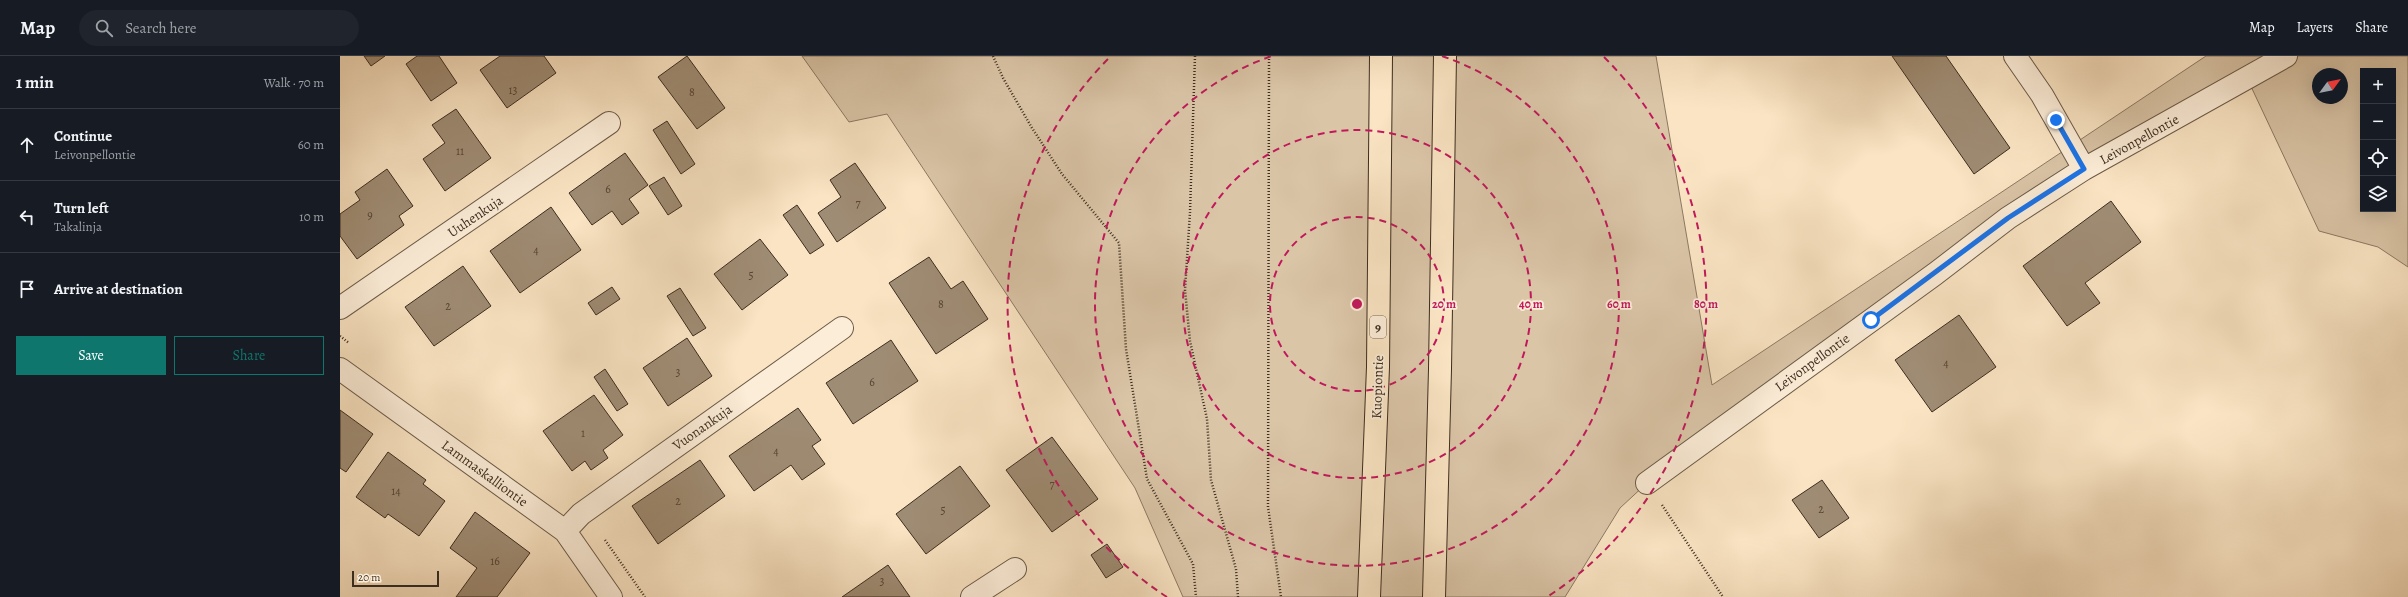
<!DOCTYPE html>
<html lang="en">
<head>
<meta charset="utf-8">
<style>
	:root { --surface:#171b24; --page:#20242c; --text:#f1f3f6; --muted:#9ea1a6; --line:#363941; --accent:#0f766e }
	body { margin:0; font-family:Alegreya,serif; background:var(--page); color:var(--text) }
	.controls { position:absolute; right:12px; top:12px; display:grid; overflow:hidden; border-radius:0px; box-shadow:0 4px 16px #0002 }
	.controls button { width:36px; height:36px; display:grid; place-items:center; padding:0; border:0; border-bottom:1px solid var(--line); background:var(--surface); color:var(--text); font:20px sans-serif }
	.compass { position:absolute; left:1972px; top:12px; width:36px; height:36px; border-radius:50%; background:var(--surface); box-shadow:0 4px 16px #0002; rotate:57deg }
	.scale { position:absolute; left:12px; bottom:10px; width:87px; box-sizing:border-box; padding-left:4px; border:2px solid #3d2d1f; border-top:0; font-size:11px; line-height:14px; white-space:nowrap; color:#3d2d1f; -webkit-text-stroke:3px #fcedd8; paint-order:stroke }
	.stop { position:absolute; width:12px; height:12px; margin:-9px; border:3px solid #1a73e8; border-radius:50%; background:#fff }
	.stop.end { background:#1a73e8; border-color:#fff; box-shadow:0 1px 4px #0008 }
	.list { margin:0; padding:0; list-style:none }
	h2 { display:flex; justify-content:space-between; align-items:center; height:52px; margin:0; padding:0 16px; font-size:17px }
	h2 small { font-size:13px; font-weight:400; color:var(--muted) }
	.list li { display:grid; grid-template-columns:26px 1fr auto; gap:12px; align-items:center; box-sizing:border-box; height:72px; padding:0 16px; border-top:1px solid var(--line) }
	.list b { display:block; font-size:15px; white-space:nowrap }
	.list p { margin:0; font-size:13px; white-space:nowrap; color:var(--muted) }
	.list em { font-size:13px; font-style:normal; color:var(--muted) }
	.actions { display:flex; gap:8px; padding:12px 16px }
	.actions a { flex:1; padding:9px 0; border:1px solid var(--accent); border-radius:0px; text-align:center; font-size:14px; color:var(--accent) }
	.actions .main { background:var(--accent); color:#fff }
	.icon { flex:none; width:22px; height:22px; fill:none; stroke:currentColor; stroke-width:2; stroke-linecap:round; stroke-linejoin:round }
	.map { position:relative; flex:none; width:2068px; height:541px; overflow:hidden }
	header { display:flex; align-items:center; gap:24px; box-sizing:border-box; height:56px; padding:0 20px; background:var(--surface); border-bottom:1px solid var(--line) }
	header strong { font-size:19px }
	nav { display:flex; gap:22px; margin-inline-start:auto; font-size:14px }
	.search { width:280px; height:36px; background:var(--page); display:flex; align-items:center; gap:10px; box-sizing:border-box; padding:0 14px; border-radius:22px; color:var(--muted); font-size:15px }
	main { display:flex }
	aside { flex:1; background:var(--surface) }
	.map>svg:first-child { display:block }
	.green { fill:#dac5a7; stroke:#8c7963; fill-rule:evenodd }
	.building { fill:#9f8c74; stroke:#3d2d1f }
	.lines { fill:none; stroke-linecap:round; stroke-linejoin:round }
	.street-casing { stroke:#6c5b48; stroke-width:24 }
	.highway-casing { stroke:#3d2d1f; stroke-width:24 }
	.path { stroke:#3d2d1f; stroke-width:2.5; stroke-dasharray:1 2; stroke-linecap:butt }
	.street { stroke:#fcedd8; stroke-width:22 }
	.highway { stroke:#fae4c3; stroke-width:22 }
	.route { stroke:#1a73e8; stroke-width:5 }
	.ring { fill:none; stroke:#c2185b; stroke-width:2; stroke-dasharray:7 5 }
	.labels { text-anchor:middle; stroke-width:3.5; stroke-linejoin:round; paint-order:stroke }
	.number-label { font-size:12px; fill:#564534 }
	.shield { fill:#fcedd8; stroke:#766756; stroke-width:1 }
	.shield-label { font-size:13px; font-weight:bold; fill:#3d2d1f }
	.street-label { font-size:14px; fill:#3d2d1f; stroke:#fcedd8 }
	.centre { fill:#c2185b; stroke:#fcedd8; stroke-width:2 }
	.ring-label { font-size:12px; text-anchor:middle; font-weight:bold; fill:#c2185b; stroke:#fcedd8; stroke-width:3.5; stroke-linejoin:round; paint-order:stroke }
</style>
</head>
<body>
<header>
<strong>Map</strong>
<div class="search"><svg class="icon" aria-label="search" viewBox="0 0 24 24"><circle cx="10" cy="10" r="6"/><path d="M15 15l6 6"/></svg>Search here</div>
<nav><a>Map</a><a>Layers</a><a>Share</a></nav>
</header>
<main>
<aside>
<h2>1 min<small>Walk · 70 m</small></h2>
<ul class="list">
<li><svg class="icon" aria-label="ahead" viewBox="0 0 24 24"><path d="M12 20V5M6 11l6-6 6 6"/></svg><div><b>Continue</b><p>Leivonpellontie</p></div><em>60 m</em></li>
<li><svg class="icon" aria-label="left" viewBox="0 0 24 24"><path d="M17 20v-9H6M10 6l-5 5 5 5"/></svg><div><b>Turn left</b><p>Takalinja</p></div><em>10 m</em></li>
<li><svg class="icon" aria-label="arrive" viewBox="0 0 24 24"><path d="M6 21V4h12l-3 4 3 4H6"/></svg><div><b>Arrive at destination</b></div></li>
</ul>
<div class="actions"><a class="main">Save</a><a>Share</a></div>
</aside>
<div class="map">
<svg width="2068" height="541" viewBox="0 0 2068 541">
	<rect width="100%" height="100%" fill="#fae4c3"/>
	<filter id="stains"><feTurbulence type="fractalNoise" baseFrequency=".005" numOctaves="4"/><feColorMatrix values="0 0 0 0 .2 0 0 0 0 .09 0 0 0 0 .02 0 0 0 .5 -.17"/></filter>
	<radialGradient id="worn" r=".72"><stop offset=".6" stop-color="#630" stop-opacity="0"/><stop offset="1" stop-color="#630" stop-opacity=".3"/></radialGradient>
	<path class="green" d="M462,0H1316L1372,329L1866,0H2068V211L2038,191L1979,175L1907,22L1744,113L1307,427L1280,452L1225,541H843L795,432L547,58L509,66ZM2023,15H2053V153H2023ZM1978,18H2002V42H1978Z"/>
	<path class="building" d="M24,0H45L31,10Z
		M77,0H99L117,27L91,45L66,8Z
		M160,0H204L216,17L167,52L140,14Z
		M347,0L385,52L357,73L318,21Z
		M1552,0H1606L1670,92L1634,118Z
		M116,53L151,102L105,135L83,103L105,87L92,69Z
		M327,65L355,108L341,118L313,74Z
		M285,97L308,129L289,143L299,157L282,169L272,155L252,169L229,137Z
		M515,107L546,152L497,186L478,157L501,141L490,124Z
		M47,113L73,150L59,160L64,169L17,203L0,180V158L20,144L15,136Z
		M324,121L342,150L328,159L309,130Z
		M1771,145L1801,186L1745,227L1760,247L1727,270L1683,210Z
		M457,149L484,189L470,198L443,159Z
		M211,151L241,194L180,237L150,195Z
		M420,183L448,219L402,254L374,218Z
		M589,201L611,233L623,225L648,263L596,298L549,227Z
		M123,210L151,250L94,290L65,251Z
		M272,231L280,243L256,259L248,247Z
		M340,232L366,272L353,280L327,240Z
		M1619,259L1656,311L1592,356L1555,304Z
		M347,282L372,320L328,350L303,312Z
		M551,284L578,325L513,368L486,327Z
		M265,313L288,348L277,355L254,321Z
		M254,339L283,379L263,394L268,402L251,414L245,405L232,415L203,375Z
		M458,352L481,384L472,390L485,408L462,424L451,409L414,435L389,400Z
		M0,354L33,378L6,416L0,412Z
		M712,381L758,443L712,476L666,414Z
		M48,396L86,424L83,428L105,445L79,480L48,458L45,462L16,441Z
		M360,404L385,440L318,488L292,450Z
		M620,410L650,450L586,498L556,458Z
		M1482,424L1509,462L1479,482L1452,444Z
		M135,456L190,497L157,541H116L137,512L110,492Z
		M767,488L783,511L766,522L751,499Z
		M548,509L570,541H502Z"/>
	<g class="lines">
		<g class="street-casing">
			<path id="street" d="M1675,0L1702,39L1744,113
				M0,252L269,67
				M0,313L225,475L271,541
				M1307,427L1595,218L1668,162L1744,113L1946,0
				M225,475L241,458L502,272
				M632,541L675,513"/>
		</g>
		<g class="highway-casing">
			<path id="highway" d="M1029,541L1038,311L1041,0
				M1094,541L1100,313L1105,0"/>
		</g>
		<path class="path" d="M653,0L663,22L692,72L722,118L779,187L786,293L807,423L853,508L856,541
			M855,0L850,156L845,234L850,285L867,363L871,424L896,513L898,541
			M929,0L928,451L941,541
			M0,280L9,287
			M1322,449L1383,541
			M265,484L305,541"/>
		<use href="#street" class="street"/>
		<use href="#highway" class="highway"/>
	</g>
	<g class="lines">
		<path class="route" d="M1531,264L1668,162L1744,113L1716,64"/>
	</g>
	<g class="ring">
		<circle cx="1017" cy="248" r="87"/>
		<circle cx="1017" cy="248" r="174"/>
		<path d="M1102 0A262 262 0 1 1 932 0"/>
		<path d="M827 541A349 349 0 0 1 770 1M1264 1A349 349 0 0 1 1207 541"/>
	</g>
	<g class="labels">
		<g class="number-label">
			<text x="173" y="38">13</text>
			<text x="352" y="40">8</text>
			<text x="120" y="99">11</text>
			<text x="268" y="137">6</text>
			<text x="518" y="151">7</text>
			<text x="30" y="163">9</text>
			<text x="196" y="198">4</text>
			<text x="411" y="223">5</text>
			<text x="601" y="252">8</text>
			<text x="108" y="254">2</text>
			<text x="1606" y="311">4</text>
			<text x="338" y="320">3</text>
			<text x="532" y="330">6</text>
			<text x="243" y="381">1</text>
			<text x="436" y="399">4</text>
			<text x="712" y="432">7</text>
			<text x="56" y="439">14</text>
			<text x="338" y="449">2</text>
			<text x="1481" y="457">2</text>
			<text x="603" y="458">5</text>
			<text x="155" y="509">16</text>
			<text x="542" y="529">3</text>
		</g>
		<rect class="shield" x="1030" y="260" width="16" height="22" rx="3"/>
		<g class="shield-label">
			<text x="1038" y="276">9</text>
		</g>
		<g class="street-label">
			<text transform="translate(1799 83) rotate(-29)" y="5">Leivonpellontie</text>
			<text transform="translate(135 160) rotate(-34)" y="5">Uuhenkuja</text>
			<text transform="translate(1472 306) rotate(-36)" y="5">Leivonpellontie</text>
			<text transform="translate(1037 331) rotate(-88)" y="5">Kuopiontie</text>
			<text transform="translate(362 371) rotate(-35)" y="5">Vuonankuja</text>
			<text transform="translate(145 417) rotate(36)" y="5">Lammaskalliontie</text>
		</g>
	</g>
	<circle cx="1017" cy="248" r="6" class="centre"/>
	<g class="ring-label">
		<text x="1104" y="252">20 m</text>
		<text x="1191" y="252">40 m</text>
		<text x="1279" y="252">60 m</text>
		<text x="1366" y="252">80 m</text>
	</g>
	<rect width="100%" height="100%" filter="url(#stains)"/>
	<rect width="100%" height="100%" fill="url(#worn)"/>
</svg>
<div class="controls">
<button>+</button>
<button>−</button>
<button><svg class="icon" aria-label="locate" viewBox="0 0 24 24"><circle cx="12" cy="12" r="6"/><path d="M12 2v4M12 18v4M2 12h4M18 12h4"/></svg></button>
<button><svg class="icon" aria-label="layers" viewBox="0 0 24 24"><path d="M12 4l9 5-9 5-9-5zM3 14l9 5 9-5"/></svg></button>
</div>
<svg class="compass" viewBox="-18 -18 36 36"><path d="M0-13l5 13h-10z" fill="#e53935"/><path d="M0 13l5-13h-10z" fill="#9ea1a6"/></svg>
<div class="scale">20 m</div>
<div class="stop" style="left:1531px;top:264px"></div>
<div class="stop end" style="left:1716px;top:64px"></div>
</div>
</main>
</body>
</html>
